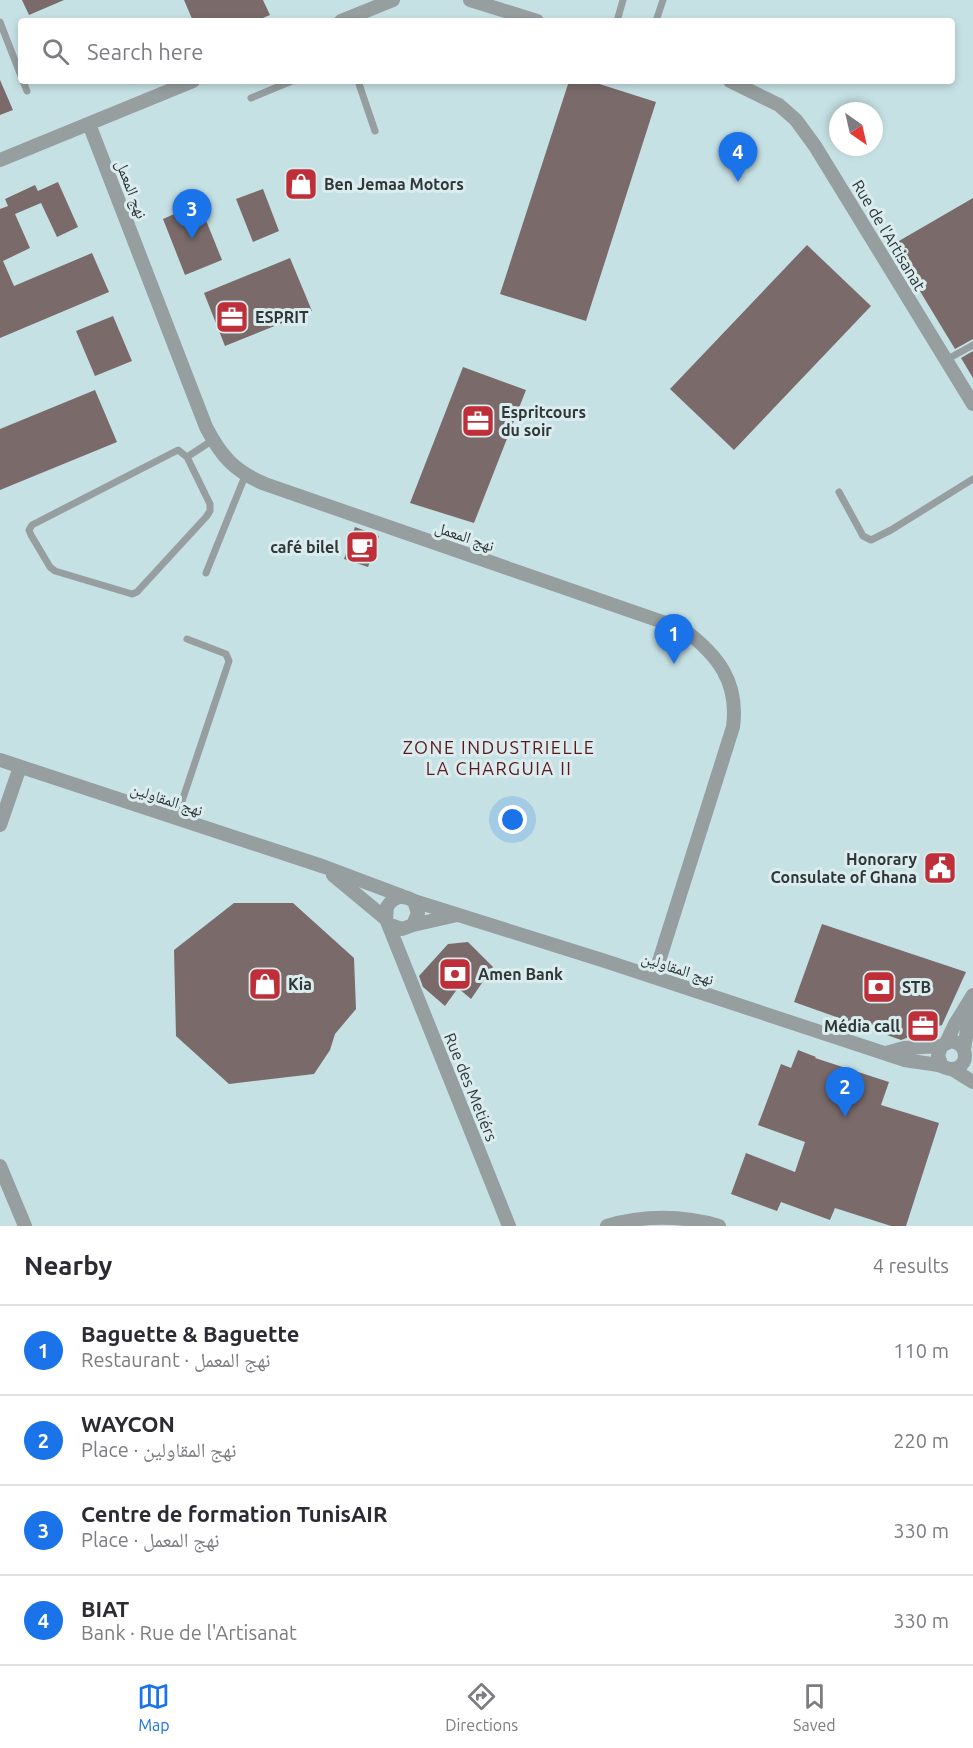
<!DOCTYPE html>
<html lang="en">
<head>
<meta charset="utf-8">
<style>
	:root { --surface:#fff; --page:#f7f7f7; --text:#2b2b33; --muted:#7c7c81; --line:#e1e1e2; --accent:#1a73e8 }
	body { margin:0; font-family:Ubuntu,"Noto Naskh Arabic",sans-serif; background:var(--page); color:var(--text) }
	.compass { position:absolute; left:829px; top:102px; width:54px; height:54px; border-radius:50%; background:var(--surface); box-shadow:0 3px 9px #0003; rotate:146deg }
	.you { position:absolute; left:513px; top:820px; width:21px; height:21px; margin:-15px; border:4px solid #fff; border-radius:50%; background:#1a73e8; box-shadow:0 0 0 9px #1a73e833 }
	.badge { display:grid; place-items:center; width:39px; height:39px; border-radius:50%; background:var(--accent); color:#fff; font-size:20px; font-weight:700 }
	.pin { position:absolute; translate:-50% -50px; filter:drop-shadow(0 2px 3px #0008) }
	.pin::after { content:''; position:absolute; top:32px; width:21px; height:18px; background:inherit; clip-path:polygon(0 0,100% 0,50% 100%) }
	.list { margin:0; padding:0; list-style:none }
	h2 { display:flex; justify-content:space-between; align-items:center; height:78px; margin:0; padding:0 24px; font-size:26px }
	h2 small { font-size:20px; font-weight:400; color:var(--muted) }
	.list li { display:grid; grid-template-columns:39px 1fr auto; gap:18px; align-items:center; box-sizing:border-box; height:90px; padding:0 24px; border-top:2px solid var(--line) }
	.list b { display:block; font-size:22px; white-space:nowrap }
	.list p { margin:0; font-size:20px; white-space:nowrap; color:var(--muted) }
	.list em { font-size:20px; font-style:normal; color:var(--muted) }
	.icon { flex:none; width:33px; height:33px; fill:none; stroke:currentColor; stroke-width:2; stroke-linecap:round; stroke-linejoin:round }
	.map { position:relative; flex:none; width:973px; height:1226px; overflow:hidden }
	.search { position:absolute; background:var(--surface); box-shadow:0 3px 9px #0003; left:18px; right:18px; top:18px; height:66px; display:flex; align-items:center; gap:15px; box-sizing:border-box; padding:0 21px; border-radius:6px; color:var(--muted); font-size:22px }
	.sheet { height:438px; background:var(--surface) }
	nav { display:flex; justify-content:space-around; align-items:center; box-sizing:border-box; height:84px; border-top:2px solid var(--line); background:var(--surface); font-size:16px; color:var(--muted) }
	nav a { display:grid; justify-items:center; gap:3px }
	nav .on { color:var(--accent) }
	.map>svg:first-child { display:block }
	.built { fill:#c6e1e4; fill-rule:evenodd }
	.building { fill:#7a6b6a }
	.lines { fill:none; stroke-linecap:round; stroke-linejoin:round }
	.lane { stroke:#969e9f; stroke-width:7 }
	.street { stroke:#969e9f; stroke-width:14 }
	.labels { text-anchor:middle; stroke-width:6; stroke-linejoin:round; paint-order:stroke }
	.poi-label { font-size:16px; font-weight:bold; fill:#303738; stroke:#daecee; text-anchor:start }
	.street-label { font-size:16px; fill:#303738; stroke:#daecee }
	.neighbourhood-label { font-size:18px; letter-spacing:1.5px; fill:#5c171b; stroke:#daecee }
</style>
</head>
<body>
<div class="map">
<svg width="973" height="1226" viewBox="0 0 973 1226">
	<rect width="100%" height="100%" fill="#daecee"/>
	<path class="built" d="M0,0H973V1226H0ZM21,21H952V81H21ZM838,111H874V147H838Z"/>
	<path class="building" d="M22,0H64L29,15Z
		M184,0H263L270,15L256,21H193Z
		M0,80L13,110L0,115Z
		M569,81H590L656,102L586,321L500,294Z
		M58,182L78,227L57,237L41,203L15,214L30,248L3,261L14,286L92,253L109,292L0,338V209L8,206L5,199L35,185L38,191Z
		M263,189L279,231L253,242L236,199Z
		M973,198V339L955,349L892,245Z
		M199,203L222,260L185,275L163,219Z
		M807,245L871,306L734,450L670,389Z
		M290,258L312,311L225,346L204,293Z
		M113,316L132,361L95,376L76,331Z
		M973,351V378L961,358Z
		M463,367L526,390L474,523L410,503Z
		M95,390L117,442L0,490V429Z
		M355,527L379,536L368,567L344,559Z
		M234,903H293L354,958L356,1009L335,1034L330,1050L314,1074L229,1084L176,1036L174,950Z
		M822,924L966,972L942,1025L901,1040L794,1002Z
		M468,942L493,967L471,999L458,988L445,1006L423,987L419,976L448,944Z
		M798,1050L816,1057L815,1058L889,1082L881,1105L939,1123L906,1226H891L835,1208L830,1220L781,1202L777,1211L731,1194L746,1153L795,1172L805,1142L758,1125L781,1064L791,1068Z"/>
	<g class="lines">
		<path class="lane" d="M617,21L623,0
			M656,21L663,0
			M0,22L21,76
			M23,81L27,91
			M358,81L375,131
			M251,98L292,81
			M946,360L973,345
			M187,457L178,450L32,525L29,530L31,535L50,567L55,571L132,594L137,592L206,517L210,511V504L187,457L213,440
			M839,492L863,536L871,540L891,530L973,479
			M206,573L245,476
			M176,819L229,661L226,654L187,639"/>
		<path class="street" d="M470,0L537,21
			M341,21L393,0
			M730,81L779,105L796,120L815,146L973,404
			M89,124L206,427C221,456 234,471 265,484L683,629C718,655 739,682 733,727L654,977
			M0,160L193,81
			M0,760L325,867L402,896
			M0,825L20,767
			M333,875L386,919
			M414,901L605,961L905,1060C916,1062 927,1063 938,1065C943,1066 947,1069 952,1069C969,1068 970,1044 951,1041L941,1046L938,1056L942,1066
			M390,925L402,929L413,925L418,913L414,901C403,894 394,896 387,907L386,919L509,1226
			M413,925L457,915
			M946,1043L955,1024L973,995
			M964,1050L971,1003
			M886,1053L904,1048L941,1046
			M952,1069L973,1082
			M0,1166L25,1226
			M607,1226C642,1215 683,1215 719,1226"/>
	</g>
	<defs>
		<g id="shop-square" transform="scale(1.725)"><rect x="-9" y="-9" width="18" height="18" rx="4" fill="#bf2f39" stroke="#daecee"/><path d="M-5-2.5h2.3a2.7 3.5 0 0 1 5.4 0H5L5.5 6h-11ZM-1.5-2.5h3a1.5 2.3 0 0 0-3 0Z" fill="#fff"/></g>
		<g id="office-square" transform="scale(1.725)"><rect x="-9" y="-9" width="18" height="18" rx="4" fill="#bf2f39" stroke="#daecee"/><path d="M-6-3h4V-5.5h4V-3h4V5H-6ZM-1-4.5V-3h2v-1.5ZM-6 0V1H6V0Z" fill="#fff"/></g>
		<g id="cafe-square" transform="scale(1.725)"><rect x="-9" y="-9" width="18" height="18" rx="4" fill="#bf2f39" stroke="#daecee"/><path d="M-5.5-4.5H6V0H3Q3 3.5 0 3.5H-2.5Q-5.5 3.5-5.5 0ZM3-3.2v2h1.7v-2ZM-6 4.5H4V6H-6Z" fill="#fff"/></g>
		<g id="civic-square" transform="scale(1.725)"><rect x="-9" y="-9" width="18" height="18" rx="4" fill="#bf2f39" stroke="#daecee"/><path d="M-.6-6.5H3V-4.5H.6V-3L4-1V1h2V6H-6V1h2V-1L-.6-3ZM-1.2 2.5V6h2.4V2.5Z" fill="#fff"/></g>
		<g id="bank-square" transform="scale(1.725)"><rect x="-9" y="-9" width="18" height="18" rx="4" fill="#bf2f39" stroke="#daecee"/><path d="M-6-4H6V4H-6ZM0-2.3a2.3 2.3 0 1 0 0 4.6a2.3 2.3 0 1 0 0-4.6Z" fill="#fff"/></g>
	</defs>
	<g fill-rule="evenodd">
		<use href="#shop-square" x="301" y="184"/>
		<use href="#office-square" x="232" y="317"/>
		<use href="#office-square" x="478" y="421"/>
		<use href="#cafe-square" x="362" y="547"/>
		<use href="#civic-square" x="940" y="868"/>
		<use href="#bank-square" x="455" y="974"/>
		<use href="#shop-square" x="265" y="984"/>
		<use href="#bank-square" x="879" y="987"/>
		<use href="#office-square" x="923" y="1026"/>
	</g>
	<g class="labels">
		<g class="poi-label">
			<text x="324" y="190">Ben Jemaa Motors</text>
			<text x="255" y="323">ESPRIT</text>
			<text x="501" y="418">Espritcours<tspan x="501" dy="18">du soir</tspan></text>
			<text x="339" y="553" text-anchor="end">café bilel</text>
			<text x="917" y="865" text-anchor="end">Honorary<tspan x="917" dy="18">Consulate of Ghana</tspan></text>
			<text x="478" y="980">Amen Bank</text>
			<text x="288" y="990">Kia</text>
			<text x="902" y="993">STB</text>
			<text x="900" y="1032" text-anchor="end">Média call</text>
		</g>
		<g class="street-label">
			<text transform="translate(132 189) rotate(69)" y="6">نهج المعمل</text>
			<text transform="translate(889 235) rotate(59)" y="6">Rue de l'Artisanat</text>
			<text transform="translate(465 536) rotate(19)" y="6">نهج المعمل</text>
			<text transform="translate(167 799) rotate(18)" y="6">نهج المقاولين</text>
			<text transform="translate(678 968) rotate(18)" y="6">نهج المقاولين</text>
			<text transform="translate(471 1087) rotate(68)" y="6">Rue des Metiérs</text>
		</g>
		<g class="neighbourhood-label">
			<text x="499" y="754">ZONE INDUSTRIELLE<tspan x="499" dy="21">LA CHARGUIA II</tspan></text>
		</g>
	</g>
</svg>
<svg class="compass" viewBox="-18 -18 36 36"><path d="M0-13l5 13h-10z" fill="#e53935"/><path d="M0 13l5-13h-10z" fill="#7c7c81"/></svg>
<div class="you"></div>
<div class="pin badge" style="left:674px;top:664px">1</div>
<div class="pin badge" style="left:845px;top:1117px">2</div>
<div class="pin badge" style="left:192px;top:239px">3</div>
<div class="pin badge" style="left:738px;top:182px">4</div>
<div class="search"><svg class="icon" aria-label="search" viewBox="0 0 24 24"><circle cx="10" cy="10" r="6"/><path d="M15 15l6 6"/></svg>Search here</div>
</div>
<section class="sheet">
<h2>Nearby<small>4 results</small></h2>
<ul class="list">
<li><span class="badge">1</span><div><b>Baguette &amp; Baguette</b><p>Restaurant · نهج المعمل</p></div><em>110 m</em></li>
<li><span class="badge">2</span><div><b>WAYCON</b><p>Place · نهج المقاولين</p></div><em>220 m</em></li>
<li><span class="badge">3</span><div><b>Centre de formation TunisAIR</b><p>Place · نهج المعمل</p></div><em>330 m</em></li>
<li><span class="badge">4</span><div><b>BIAT</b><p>Bank · Rue de l'Artisanat</p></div><em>330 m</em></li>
</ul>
</section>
<nav>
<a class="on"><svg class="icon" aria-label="map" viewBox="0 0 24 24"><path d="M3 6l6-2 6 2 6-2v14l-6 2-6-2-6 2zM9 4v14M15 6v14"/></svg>Map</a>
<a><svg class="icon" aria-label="directions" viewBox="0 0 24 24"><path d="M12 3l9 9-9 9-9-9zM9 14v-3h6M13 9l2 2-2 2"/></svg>Directions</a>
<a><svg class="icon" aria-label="saved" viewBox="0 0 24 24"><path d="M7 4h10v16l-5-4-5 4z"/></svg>Saved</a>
</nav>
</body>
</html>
